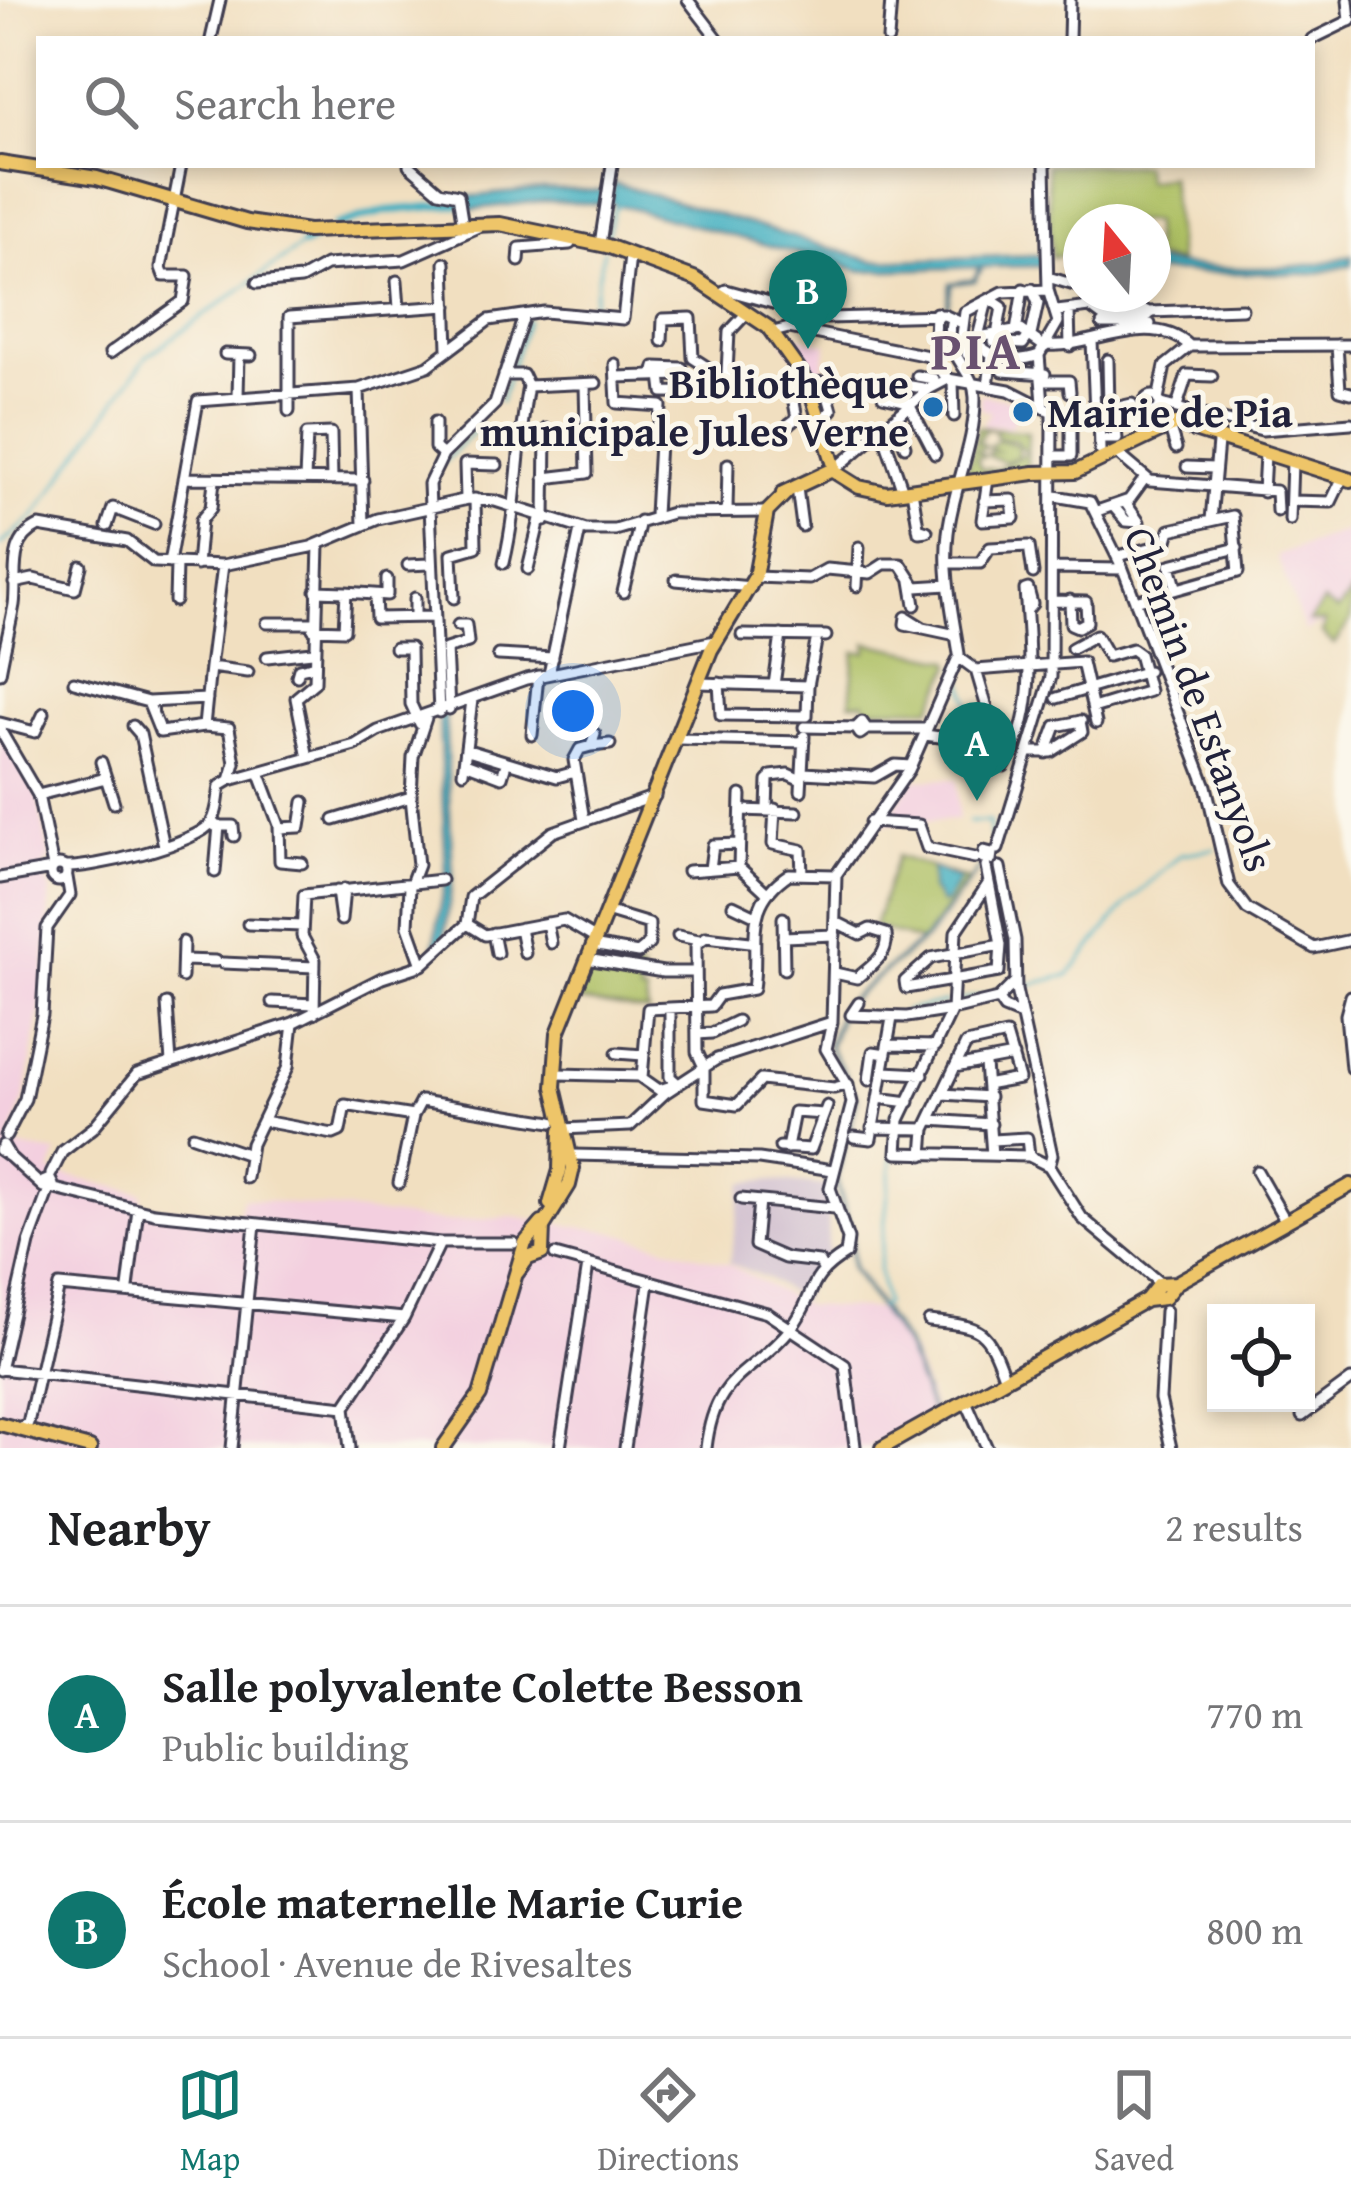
<!DOCTYPE html>
<html lang="en">
<head>
<meta charset="utf-8">
<style>
	:root { --surface:#fff; --page:#f6f6f6; --text:#202124; --muted:#757577; --line:#e0e0e0; --accent:#0f766e }
	body { margin:0; font-family:"Gentium Book Plus",serif; background:var(--page); color:var(--text) }
	.controls { position:absolute; right:36px; bottom:36px; display:grid; overflow:hidden; border-radius:0px; box-shadow:0 6px 18px #0003 }
	.controls button { width:108px; height:108px; display:grid; place-items:center; padding:0; border:0; border-bottom:3px solid var(--line); background:var(--surface); color:var(--text); font:60px sans-serif }
	.compass { position:absolute; left:1063px; top:204px; width:108px; height:108px; border-radius:50%; background:var(--surface); box-shadow:0 6px 18px #0003; rotate:342deg }
	.you { position:absolute; left:573px; top:711px; width:42px; height:42px; margin:-30px; border:9px solid #fff; border-radius:50%; background:#1a73e8; box-shadow:0 0 0 18px #1a73e833 }
	.badge { display:grid; place-items:center; width:78px; height:78px; border-radius:50%; background:var(--accent); color:#fff; font-size:39px; font-weight:700 }
	.pin { position:absolute; translate:-50% -99px; filter:drop-shadow(0 3px 6px #0008) }
	.pin::after { content:''; position:absolute; top:63px; width:42px; height:36px; background:inherit; clip-path:polygon(0 0,100% 0,50% 100%) }
	.list { margin:0; padding:0; list-style:none }
	h2 { display:flex; justify-content:space-between; align-items:center; height:156px; margin:0; padding:0 48px; font-size:51px }
	h2 small { font-size:39px; font-weight:400; color:var(--muted) }
	.list li { display:grid; grid-template-columns:78px 1fr auto; gap:36px; align-items:center; box-sizing:border-box; height:216px; padding:0 48px; border-top:3px solid var(--line) }
	.list b { display:block; font-size:45px; white-space:nowrap }
	.list p { margin:0; font-size:39px; white-space:nowrap; color:var(--muted) }
	.list em { font-size:39px; font-style:normal; color:var(--muted) }
	.icon { flex:none; width:66px; height:66px; fill:none; stroke:currentColor; stroke-width:2; stroke-linecap:round; stroke-linejoin:round }
	.map { position:relative; flex:none; width:1351px; height:1448px; overflow:hidden }
	.search { position:absolute; background:var(--surface); box-shadow:0 6px 18px #0003; left:36px; right:36px; top:36px; height:132px; display:flex; align-items:center; gap:30px; box-sizing:border-box; padding:0 42px; border-radius:0px; color:var(--muted); font-size:45px }
	.sheet { height:588px; background:var(--surface) }
	nav { display:flex; justify-content:space-around; align-items:center; box-sizing:border-box; height:168px; border-top:3px solid var(--line); background:var(--surface); font-size:33px; color:var(--muted) }
	nav a { display:grid; justify-items:center; gap:6px }
	nav .on { color:var(--accent) }
	.map>svg:first-child { display:block }
	.built { fill:#f3cfdf }
	.industrial { fill:#cfbdce }
	.green { fill:#adbf63; stroke:#68704f; stroke-width:3; fill-rule:evenodd }
	.water { fill:#44b0c1; stroke:#33697e; stroke-width:3 }
	.lines { fill:none; stroke-linecap:round; stroke-linejoin:round }
	.stream { stroke:#44b0c1; stroke-width:3 }
	.river { stroke:#44b0c1; stroke-width:8 }
	.minor-casing { stroke:#413e4f; stroke-width:15 }
	.major-casing { stroke:#413e4f; stroke-width:18 }
	.minor { stroke:#fff; stroke-width:9 }
	.major { stroke:#eec569; stroke-width:12 }
	.poi-dot { fill:#1f6fb2; stroke:#fbf7ec; stroke-width:4.5 }
	.labels { text-anchor:middle; stroke-width:10; stroke-linejoin:round; paint-order:stroke }
	.poi-label { font-size:42px; font-weight:bold; fill:#22223b; stroke:#fbf7ec; text-anchor:end }
	.street-label { font-size:42px; fill:#22223b; stroke:#fbf7ec }
	.district-label { font-size:54px; font-weight:bold; letter-spacing:3px; fill:#695170; stroke:#fbf7ec }
</style>
</head>
<body>
<div class="map">
<svg width="1351" height="1448" viewBox="0 0 1351 1448">
	<rect width="100%" height="100%" fill="#fbf7ec"/>
	<filter id="ink" filterUnits="userSpaceOnUse"><feTurbulence type="fractalNoise" baseFrequency=".00833" numOctaves="2"/><feDisplacementMap in="SourceGraphic" scale="24" xChannelSelector="R" yChannelSelector="G"/><feConvolveMatrix kernelMatrix="1 2 1 2 8 2 1 2 1" color-interpolation-filters="sRGB"/></filter>
	<filter id="wash" filterUnits="userSpaceOnUse"><feTurbulence type="fractalNoise" baseFrequency=".004" numOctaves="4" result="noise"/><feDisplacementMap in="SourceGraphic" scale="48" xChannelSelector="R" yChannelSelector="G"/><feGaussianBlur stdDeviation="2.7" result="paint"/><feColorMatrix in="noise" values="0 0 0 0 0 0 0 0 0 0 0 0 0 0 0 0 0 1.4 0 .05"/><feComposite in="paint" operator="in"/></filter>
	<g filter="url(#wash)">
		<rect width="100%" height="100%" fill="#f1dfc0"/>
		<path class="built" d="M787,334L827,344L821,378L810,376L783,341Z
			M980,394L1020,402L1011,427L982,424L991,412L981,409Z
			M1351,529V620L1334,644L1318,624L1305,632L1277,556Z
			M0,731L37,796L50,858L41,870L51,889L44,985L25,1096L8,1145L57,1153L50,1172L142,1193L141,1205L238,1215L243,1198L447,1222L513,1217L614,1232L728,1264L806,1306L883,1310L912,1352L934,1410L867,1448H0Z
			M957,779L958,820L882,824L914,780Z"/>
		<path class="industrial" d="M771,1180L828,1186V1262L814,1272L801,1301L769,1279L729,1263L743,1183Z"/>
		<path class="green" d="M1047,165H1143L1146,181L1170,176L1178,262L1153,258V222H1081V252L1052,257Z
			M978,427L1028,432L1027,471L965,477ZM985,429L995,430L997,438L1016,440L1026,453L997,469H981L977,458L985,456L977,451L986,446L978,442Z
			M999,440L1018,445V457L1004,462L990,457L988,452L997,451L988,447Z
			M1351,593V620L1334,644L1322,634L1325,622H1309L1323,602L1338,611Z
			M867,643L950,660L952,665L931,708H865V702H850L855,652H867Z
			M897,856L968,880L921,942L874,926Z
			M590,962L642,970L640,993L646,994L648,1012L574,1000Z"/>
		<path class="water" d="M614,183L873,261L1036,255L1046,259V266L983,267L975,281L952,284L946,314L950,283L974,279L979,267L862,271L611,203Z
			M544,189L607,191L605,204L544,201L465,210L464,197Z
			M1351,255V265L1313,274L1153,272V262C1205,269 1303,274 1351,255Z
			M445,713L453,876L443,946L433,954L446,874L439,715Z
			M983,863L928,937L844,1005L830,1046L858,1098L837,1180L852,1233L853,1268L906,1344L933,1416L904,1345L851,1269L850,1234L835,1180L856,1098L828,1045L843,1004L927,936Z
			M932,868L959,880L946,902L941,904L931,889Z"/>
		<g class="lines">
			<path class="stream" d="M605,241L613,210L622,202
				M591,313L604,249
				M500,402L527,320
				M443,463L482,423
				M0,545L34,517L147,356L303,245
				M959,667L989,774
				M969,822H989L991,838
				M1017,988L1069,975L1124,907L1181,854L1214,849
				M957,1000L998,993
				M904,1011L946,1002
				M879,1307L885,1305L879,1270L893,1151"/>
			<path class="river" d="M335,226L385,211L462,204
				M303,245L322,234"/>
		</g>
	</g>
	<g filter="url(#ink)">
		<g class="lines">
			<g class="minor-casing">
				<path id="minor" d="M688,0L718,39
					M1348,0L1350,21
					M211,39L220,0
					M888,39L891,0
					M1069,39L1070,0
					M1312,39L1351,20
					M409,165L439,191L458,195L463,226
					M600,244L612,165
					M519,261L520,248L570,244
					M445,263L448,349
					M1048,277L1081,287
					M397,281L399,308
					M257,283L301,279L326,265L404,260L483,225
					M719,294L726,290L827,318L944,315L962,323
					M1104,294L1149,312L1242,309
					M990,299L1002,307L998,329L1007,334
					M1069,310L1070,346
					M1057,311L1090,307L1102,316L1149,315
					M951,323C944,357 974,368 975,397C976,443 953,487 948,533C943,574 953,614 959,654
					M1102,324H1150
					M1016,331L1023,289
					M773,332L789,328L928,356L948,379L1009,390L1052,412
					M1031,335L1038,303L1032,289
					M978,337L1021,330L1045,347
					M662,341L663,319L691,318L693,358L707,367V392
					M1092,341L1095,413
					M994,342L1023,344L1030,334
					M961,343L965,312L1003,292L1048,290
					M977,343C994,360 1017,363 1039,355
					M1048,345C1092,349 1150,309 1190,346
					M1337,345L1340,390L1351,393
					M110,353L183,301L187,276H164L161,268L181,165
					M974,353L987,301
					M225,354L251,355
					M967,354V349
					M1039,355L1058,322L1048,290L1045,165
					M1039,355L1043,403
					M1108,360L1109,409
					M934,361L936,313
					M615,364L617,403L661,406
					M1003,371L1045,374
					M661,375L663,392L744,393L824,382L832,410L821,421
					M917,376L934,379V386
					M616,377L680,375L682,368L655,367L653,375
					M953,381L954,416
					M1044,381H1069L1070,392
					M893,383L929,389
					M528,386L596,383
					M988,386L992,355
					M359,389L363,525
					M726,393L729,332L745,315
					M238,396L239,356
					M883,396L913,403
					M1144 404a8 8 0 1 1 16 0a8 8 0 1 1-16 0Z
					M1158,400L1165,366L1190,346L1351,345
					M1161,404L1262,430L1351,423
					M910,406L935,454
					M1177,406L1187,375L1212,376
					M289,411V317L447,306
					M1052,412L1085,415L1132,404
					M1099,413L1100,450
					M896,418L905,446
					M435,422V448L443,455
					M789,424L797,418L791,387
					M1170,429L1176,448
					M882,430L903,491
					M1100,439H1117L1114,408
					M1118,454L1150,481L1276,491L1277,511
					M1053,456H1071V415
					M839,466L929,389L948,379
					M1187,467L1213,468
					M184,478L363,480
					M545,478L587,473L585,384
					M305,479L307,434L331,433L332,480
					M797,488L802,526
					M912,490L919,532L927,531L918,528
					M1263,492L1265,454
					M1055,496L1090,502L1123,569L1206,786L1229,885L1247,909L1314,948L1351,940
					M466,499L465,464L497,465
					M984,501L1012,500L1014,518L982,520L988,479
					M1292,501L1331,502L1343,477
					M1114,507L1126,521L1139,522L1125,502
					M727,510L728,464
					M1097,511L1129,500L1145,478
					M655,515L661,406
					M1211,520L1218,442
					M1290,520L1292,462
					M545,521L546,429
					M107,526L113,508L154,524
					M1118,556L1166,544L1170,530L1233,516L1238,572L1135,601
					M169,563L198,401L359,389L428,366L489,320L544,312L623,319L630,256
					M504,563C518,504 517,445 528,386L523,375H504
					M947,563H980L990,548L1029,546L1033,573
					M197,565L201,520L211,508L214,481
					M223,565L210,667L248,672
					M408,565L429,564
					M1053,568L1123,569
					M528,569L540,519
					M755,577L809,579L827,569L870,573L884,564H901L916,587L948,585
					M676,580L751,587
					M911,581L915,605
					M14,583L33,579L75,589L81,566
					M857,586L859,547
					M1176,587L1170,565L1237,548
					M346,592L387,595V579
					M623,592L640,521
					M375,595L376,618L431,617
					M454,598L452,554L476,547L475,499
					M175,601L176,564
					M1054,601L1086,602L1087,622L1078,627L1071,624L1070,600
					M415,617V598
					M267,623H314
					M922,627L906,617L905,624L956,635
					M313,629L344,630L346,592L316,591
					M742,635L826,636
					M395,648H410L411,704L420,724
					M1072,648L1096,635L1108,656L1132,649L1139,654L1149,691L1093,708
					M498,655L553,658
					M267,657L312,652
					M961,659L976,670L1082,662L1096,723
					M210,667L204,726L229,728L235,763L230,780
					M976,670L1004,766C1038,717 1029,646 1025,590L1028,589L1032,604L1027,610
					M0,673C4,650 10,627 14,605C18,575 6,542 39,526L127,541L154,562L223,565L311,547L378,519L468,499L495,501L586,530H615L672,513L767,512
					M549,674L580,530
					M297,676L299,669L313,666
					M74,682L148,702L207,699
					M698,683L808,686L807,716L721,715L719,683
					M774,685L781,635
					M808,686L817,636
					M1057,698L1148,671
					M148,702L160,732L204,726
					M449,709L446,649L468,642L466,625H458
					M439,712L429,484L443,455L495,404L524,316
					M0,723L35,732L44,713
					M133,726L140,734L164,846
					M804,727L856,728L862,722L867,729L860,734L856,728
					M867,729H926
					M0,730L38,795L53,867
					M532,735L538,676
					M925,735L962,740L965,741L964,754L962,740
					M678,739L804,742
					M591,746L610,744
					M468,750L557,777L575,772
					M1030,752H1051L1082,732L1080,721
					M1046,753L1056,726L1081,721
					M308,758L296,698L315,682L319,545
					M101,762L114,803
					M465,763L502,777L506,764
					M259,772L279,825L280,861L302,863
					M463,772L472,700
					M804,773L874,777L895,765L911,766
					M771,776L788,774L801,780
					M801,791L804,736
					M38,795L106,778
					M767,808L768,781
					M775,809L773,844L801,850L802,874
					M741,810L797,812
					M334,820L411,797
					M584,820L574,760L580,749L591,746L595,734
					M870,822L919,825L927,848L975,858
					M215,826H233L234,836
					M279,828L300,827L304,802
					M998,849L1051,677L1052,412
					M984,851L992,853L991,860L983,859Z
					M51 873a8 8 0 1 1 16 0a8 8 0 1 1-16 0Z
					M65,867C91,869 196,844 211,823C218,813 218,798 220,786L230,780L355,745L378,731L526,679L715,641
					M739,867L741,795
					M986,867L1001,945L999,972L906,988L905,981L931,958L1001,945
					M1000,867L1015,940L1016,990L1052,1155L1049,1166L1082,1218L1161,1284
					M710,869L713,845L739,844
					M688,871L739,867L767,893
					M215,872L219,825
					M0,878L52,869
					M337,891L341,920L344,889
					M733,905L754,915
					M783,918L784,969
					M547,923L551,943
					M248,924L302,926
					M467,924L485,935L564,920L593,937
					M520,928L525,953
					M493,933L497,953
					M678,936L699,940
					M783,937L835,935
					M750,942L706,937L696,944L697,1052L704,1067V1100L737,1105L761,1080L834,1088L848,1084
					M592,945L638,953L649,944V924L606,911
					M587,959L663,972H696
					M183,960L216,961
					M223,963L315,967
					M422,965L408,926L410,886L418,865L411,797L413,757L427,715
					M835,973L857,978C872,965 889,955 886,934L870,929L860,934L840,924
					M182,977L183,942
					M1015,982L998,999L1004,1008L1021,1015
					M1351,996L1346,1015L1351,1068
					M998,999L952,1010L899,1120L897,1153L1029,1156L1049,1166
					M272,1002L314,1004
					M859,1003L851,1015L907,1017L952,1010L956,932L988,884
					M167,1004L171,1063
					M314,1013L315,960L302,936L304,895L441,880
					M697,1034L712,1033L737,1021
					M889,1045L936,1046
					M617,1053L643,1055
					M985,1064L992,1155
					M955,1067L1013,1056
					M884,1072L923,1074
					M558,1074L639,1076L659,1090L678,1084L670,1077V1008
					M642,1077L648,1009L711,1006L719,995L753,989C760,942 741,906 789,874L836,875
					M869,1080L873,1052L886,1054
					M943,1094L989,1097
					M878,1098L909,1102
					M930,1120L991,1124
					M263,1121L333,1134L340,1131L345,1105L413,1116L421,1101L552,1122
					M872,1128L925,1129
					M562,1129L630,1126L665,1093L717,1059L832,1022
					M6,1136L25,1099L42,1015L47,928L70,895L67,877
					M193,1136L249,1155
					M854,1137L871,1139L892,1018
					M992,1140L1027,1138L1029,1156
					M780,1147L811,1149L827,1106
					M787,1148L794,1112L824,1114
					M0,1150L10,1157L3,1145
					M572,1155L759,1159L833,1170
					M923,1155L925,1129L966,1044L1006,1035L1019,1079L991,1084
					M10,1157L43,1187
					M1257,1171L1286,1222
					M51,1174L62,1152L93,1128L137,1074L293,1023L382,978L422,965L467,924L471,897L553,832L655,796
					M246,1178L251,1144L288,1067L293,1023
					M50,1179L53,1185L47,1189L43,1182Z
					M399,1183L413,1116
					M51,1188L154,1213L440,1243H514
					M741,1199L834,1208
					M759,1201L755,1245L785,1258L819,1262L823,1269
					M555,1255L767,1313L845,1365L855,1446
					M128,1288L138,1209
					M1165,1311L1160,1399L1171,1448
					M929,1321C984,1327 986,1327 1005,1379
					M0,1369L345,1407L350,1448
					M0,1370L29,1243L49,1189
					M966,1401L987,1448
					M345,1407L404,1318L440,1243
					M1302,1416L1351,1380
					M18,1429L28,1423L59,1286L404,1318
					M232,1448L255,1224
					M560,1448L588,1265
					M625,1448L649,1283
					M706,1448C715,1372 751,1377 791,1328C817,1296 803,1280 846,1254L848,1239L830,1188L852,1103L848,1086L826,1049L832,1022L836,875L909,770L957,660"/>
			</g>
			<g class="major-casing">
				<path id="major" d="M0,163L97,178L247,222L308,231L500,224L607,246L696,279L768,327L808,383L834,465
					M835,472L859,487L887,493L1034,473L1075,472L1175,424L1351,480
					M783,493L832,470
					M550,1204L560,1170L561,1130
					M517,1273L528,1258L542,1253L543,1227L569,1185L573,1168L554,1087L558,1033L711,650L755,577L767,512L787,492
					M1147,1299L1159,1284L1176,1283L1351,1185
					M0,1424L90,1448
					M443,1448L480,1395L525,1243L542,1223
					M882,1448L1146,1300L1164,1298L1176,1283"/>
			</g>
			<use href="#minor" class="minor"/>
			<use href="#major" class="major"/>
		</g>
	</g>
	<g class="poi-dot">
		<circle cx="933" cy="407" r="12"/>
		<circle cx="1023" cy="412" r="12"/>
	</g>
	<g class="labels">
		<g class="poi-label">
			<text x="909" y="398">Bibliothèque<tspan x="909" dy="48">municipale Jules Verne</tspan></text>
			<text x="1047" y="427" text-anchor="start">Mairie de Pia</text>
		</g>
		<g class="street-label">
			<text transform="translate(1200 699) rotate(70)" y="15">Chemin de Estanyols</text>
		</g>
		<g class="district-label">
			<text x="977" y="369">PIA</text>
		</g>
	</g>
</svg>
<div class="controls">
<button><svg class="icon" aria-label="locate" viewBox="0 0 24 24"><circle cx="12" cy="12" r="6"/><path d="M12 2v4M12 18v4M2 12h4M18 12h4"/></svg></button>
</div>
<svg class="compass" viewBox="-18 -18 36 36"><path d="M0-13l5 13h-10z" fill="#e53935"/><path d="M0 13l5-13h-10z" fill="#757577"/></svg>
<div class="you"></div>
<div class="pin badge" style="left:977px;top:801px">A</div>
<div class="pin badge" style="left:808px;top:349px">B</div>
<div class="search"><svg class="icon" aria-label="search" viewBox="0 0 24 24"><circle cx="10" cy="10" r="6"/><path d="M15 15l6 6"/></svg>Search here</div>
</div>
<section class="sheet">
<h2>Nearby<small>2 results</small></h2>
<ul class="list">
<li><span class="badge">A</span><div><b>Salle polyvalente Colette Besson</b><p>Public building</p></div><em>770 m</em></li>
<li><span class="badge">B</span><div><b>École maternelle Marie Curie</b><p>School · Avenue de Rivesaltes</p></div><em>800 m</em></li>
</ul>
</section>
<nav>
<a class="on"><svg class="icon" aria-label="map" viewBox="0 0 24 24"><path d="M3 6l6-2 6 2 6-2v14l-6 2-6-2-6 2zM9 4v14M15 6v14"/></svg>Map</a>
<a><svg class="icon" aria-label="directions" viewBox="0 0 24 24"><path d="M12 3l9 9-9 9-9-9zM9 14v-3h6M13 9l2 2-2 2"/></svg>Directions</a>
<a><svg class="icon" aria-label="saved" viewBox="0 0 24 24"><path d="M7 4h10v16l-5-4-5 4z"/></svg>Saved</a>
</nav>
</body>
</html>
